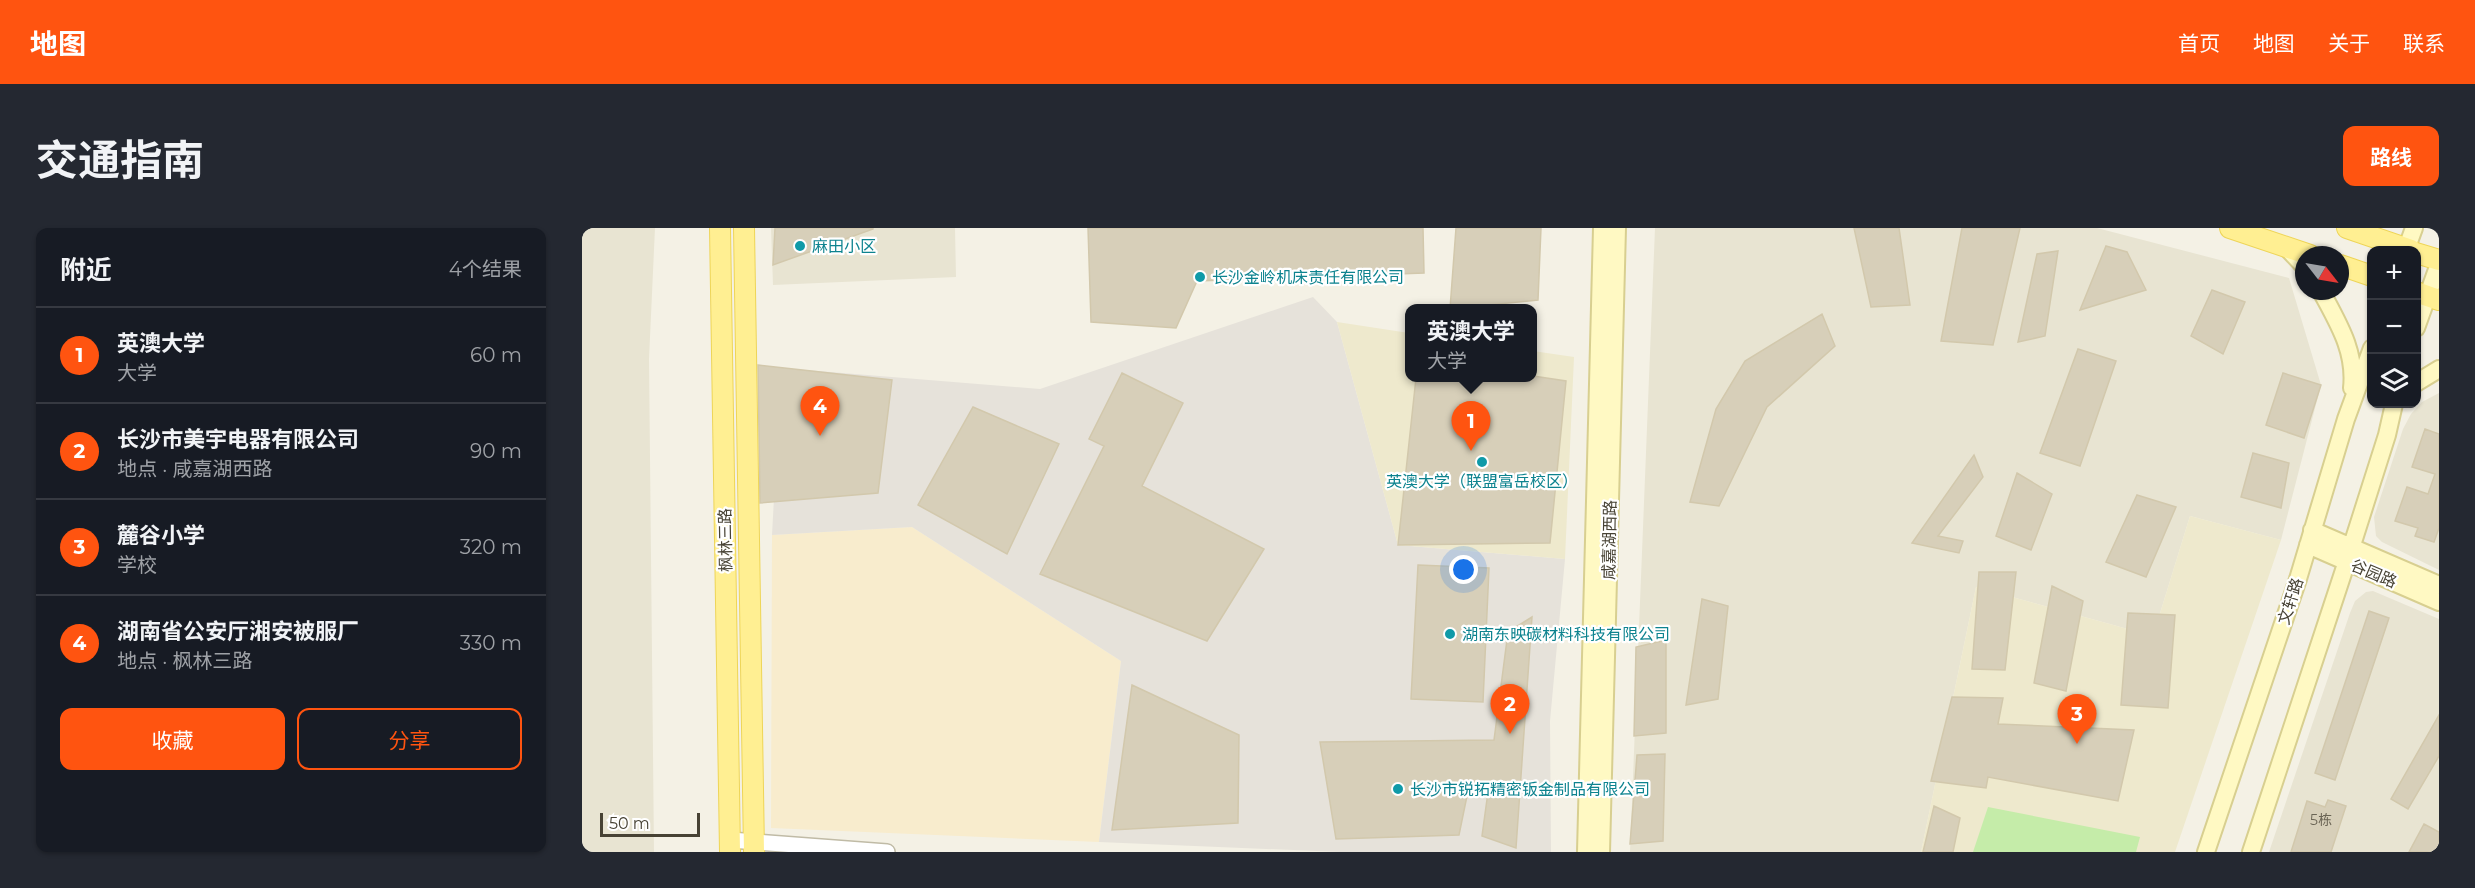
<!DOCTYPE html>
<html lang="zh">
<head>
<meta charset="utf-8">
<style>
	:root { --surface:#171b24; --page:#242831; --text:#f1f3f6; --muted:#9ea1a6; --line:#363941; --accent:#ff5410 }
	body { margin:0; font-family:Montserrat,"Noto Sans SC",sans-serif; background:var(--page); color:var(--text) }
	.controls { position:absolute; right:18px; top:18px; display:grid; overflow:hidden; border-radius:12px; box-shadow:0 2px 4px #0004 }
	.controls button { width:54px; height:54px; display:grid; place-items:center; padding:0; border:0; border-bottom:2px solid var(--line); background:var(--surface); color:var(--text); font:30px sans-serif }
	.compass { position:absolute; left:1713px; top:18px; width:54px; height:54px; border-radius:50%; background:var(--surface); box-shadow:0 2px 4px #0004; rotate:121deg }
	.scale { position:absolute; left:18px; bottom:15px; width:100px; box-sizing:border-box; padding-left:6px; border:3px solid #474234; border-top:0; font-size:16px; line-height:21px; white-space:nowrap; color:#474234; -webkit-text-stroke:4px #fff; paint-order:stroke }
	.you { position:absolute; left:882px; top:342px; width:21px; height:21px; margin:-15px; border:4px solid #fff; border-radius:50%; background:#1a73e8; box-shadow:0 0 0 9px #1a73e833 }
	.badge { display:grid; place-items:center; width:39px; height:39px; border-radius:50%; background:var(--accent); color:#fff; font-size:20px; font-weight:700 }
	.pin { position:absolute; translate:-50% -50px; filter:drop-shadow(0 2px 3px #0008) }
	.pin::after { content:''; position:absolute; top:32px; width:21px; height:18px; background:inherit; clip-path:polygon(0 0,100% 0,50% 100%) }
	.popup { position:absolute; left:823px; top:76px; width:132px; height:78px; box-sizing:border-box; display:grid; place-content:center; border-radius:12px; background:var(--surface); filter:drop-shadow(0 2px 4px #0005); font-size:20px; white-space:nowrap; color:var(--muted) }
	.popup b { font-size:22px; color:var(--text) }
	.popup::after { content:''; position:absolute; left:50%; top:100%; margin-left:-12px; border:12px solid transparent; border-top-color:var(--surface) }
	.list { margin:0; padding:0; list-style:none }
	h2 { display:flex; justify-content:space-between; align-items:center; height:78px; margin:0; padding:0 24px; font-size:26px }
	h2 small { font-size:20px; font-weight:400; color:var(--muted) }
	.list li { display:grid; grid-template-columns:39px 1fr auto; gap:18px; align-items:center; box-sizing:border-box; height:96px; padding:0 24px; border-top:2px solid var(--line) }
	.list b { display:block; font-size:22px; white-space:nowrap }
	.list p { margin:0; font-size:20px; white-space:nowrap; color:var(--muted) }
	.list em { font-size:20px; font-style:normal; color:var(--muted) }
	.actions { display:flex; gap:12px; padding:18px 24px }
	.actions a { flex:1; padding:14px 0; border:2px solid var(--accent); border-radius:12px; text-align:center; font-size:21px; color:var(--accent) }
	.actions .main { background:var(--accent); color:#fff }
	.icon { flex:none; width:33px; height:33px; fill:none; stroke:currentColor; stroke-width:2; stroke-linecap:round; stroke-linejoin:round }
	.map { position:relative; flex:none; width:1857px; height:624px; overflow:hidden; border-radius:12px }
	header { display:flex; align-items:center; gap:36px; box-sizing:border-box; height:84px; padding:0 30px; background:var(--accent); color:#fff }
	header strong { font-size:28px }
	nav { display:flex; gap:33px; margin-inline-start:auto; font-size:21px }
	.intro { display:flex; align-items:center; justify-content:space-between; box-sizing:border-box; height:144px; padding:0 36px }
	h1 { margin:0; font-size:42px }
	.button { padding:15px 27px; border-radius:12px; background:var(--accent); color:#fff; font-size:21px; font-weight:700 }
	main { display:flex; gap:36px; padding:0 36px }
	aside { flex:1; background:var(--surface); border-radius:12px; box-shadow:0 2px 4px #0004 }
	.map>svg:first-child { display:block }
	.residential { fill:#e8e4d2 }
	.commercial { fill:#f8eccd }
	.industrial { fill:#e6e2da }
	.education { fill:#eee9cd }
	.green { fill:#c5eca9 }
	.building { fill:#d7cfb9; stroke:#d2c8ac; stroke-width:1.5 }
	.lines { fill:none; stroke-linecap:round; stroke-linejoin:round }
	.tertiary-casing { stroke:#c0bba6; stroke-width:18 }
	.secondary-casing { stroke:#d8cf90; stroke-width:20 }
	.primary-casing { stroke:#eed558; stroke-width:22 }
	.tertiary { stroke:#fff; stroke-width:15 }
	.secondary { stroke:#fff9c3; stroke-width:16 }
	.primary { stroke:#ffef92; stroke-width:20 }
	.culture-dot { fill:#0f9aa8; stroke:#fff; stroke-width:2 }
	.labels { text-anchor:middle; stroke-width:4.5; stroke-linejoin:round; paint-order:stroke }
	.number-label { font-size:14px; fill:#6b6555 }
	.culture-label { font-size:16px; fill:#0d838f; stroke:#fff; text-anchor:start }
	.street-label { font-size:16px; fill:#474234; stroke:#fff }
</style>
</head>
<body>
<header>
<strong>地图</strong>
<nav><a>首页</a><a>地图</a><a>关于</a><a>联系</a></nav>
</header>
<div class="intro"><h1>交通指南</h1><a class="button">路线</a></div>
<main>
<aside>
<h2>附近<small>4个结果</small></h2>
<ul class="list">
<li><span class="badge">1</span><div><b>英澳大学</b><p>大学</p></div><em>60 m</em></li>
<li><span class="badge">2</span><div><b>长沙市美宇电器有限公司</b><p>地点 · 咸嘉湖西路</p></div><em>90 m</em></li>
<li><span class="badge">3</span><div><b>麓谷小学</b><p>学校</p></div><em>320 m</em></li>
<li><span class="badge">4</span><div><b>湖南省公安厅湘安被服厂</b><p>地点 · 枫林三路</p></div><em>330 m</em></li>
</ul>
<div class="actions"><a class="main">收藏</a><a>分享</a></div>
</aside>
<div class="map">
<svg width="1857" height="624" viewBox="0 0 1857 624">
	<rect width="100%" height="100%" fill="#f4f1e5"/>
	<path class="residential" d="M0,0H73L67,131L72,624H0Z
		M189,0H373L374,49L191,57Z
		M1073,0H1515L1707,50L1739,157L1699,312L1608,288L1571,408L1394,359L1339,624H1048Z
		M1857,165V342L1800,314L1794,308L1792,289L1821,201L1829,186L1840,174Z
		M1791,363L1857,391V624H1687L1768,385L1773,373L1784,364Z"/>
	<path class="commercial" d="M330,299L539,433L517,614L189,600L190,307Z"/>
	<path class="industrial" d="M731,69L755,94L816,317L983,331L968,493L969,624H758L517,614L539,433L330,299L190,307L199,140L458,161Z"/>
	<path class="education" d="M755,94L827,105L828,150H950L951,123L992,129L983,331L816,317Z
		M1608,288L1699,312L1593,624H1339L1394,359L1571,408Z"/>
	<path class="green" d="M1406,579L1558,609L1554,624H1391Z"/>
	<path class="building" d="M193,0H291V1L191,37Z
		M506,0H841L842,45L615,53L594,100L509,94Z
		M874,0H959L956,72L868,81Z
		M1272,0H1317L1328,77L1289,79Z
		M1380,0H1438L1411,117L1359,113Z
		M1524,18L1545,24L1564,62L1498,82Z
		M1476,23L1463,108L1436,114L1455,26Z
		M1630,62L1663,74L1641,126L1609,108Z
		M1240,86L1253,118L1185,179L1137,278L1108,274L1134,181L1163,133Z
		M1496,121L1534,133L1498,238L1458,225Z
		M176,137L310,152L296,265L178,275Z
		M540,145L601,175L560,258L682,321L625,413L458,346L522,218L507,211Z
		M1701,145L1739,157L1722,210L1684,197Z
		M951,148L984,153L968,315L816,317L834,150Z
		M391,179L477,216L425,326L336,277Z
		M1843,201L1857,206V300L1852,314L1833,308L1836,300L1813,293L1825,259L1846,266L1853,246L1830,239Z
		M1671,225L1707,235L1699,280L1659,269Z
		M1392,227L1401,249L1356,308L1381,313L1377,325L1330,315Z
		M1435,245L1470,266L1449,322L1414,308Z
		M1555,267L1594,279L1564,349L1524,334Z
		M836,337L907,340L901,474L829,471Z
		M1397,344H1434L1423,442L1390,441Z
		M1470,358L1501,373L1484,463L1452,455Z
		M1120,371L1146,378L1136,471L1104,477Z
		M1787,383L1807,390L1753,552L1733,545Z
		M1546,385L1593,387L1586,480L1539,477Z
		M950,389L934,620L900,608L906,564L886,563L877,607L754,611L738,514L912,512L926,404Z
		M1084,412V505L1052,508L1054,419Z
		M550,457L657,507L656,595L530,602Z
		M1370,469L1421,470L1416,496L1552,502L1536,573L1406,549L1404,560L1349,553Z
		M1857,487V528L1826,581L1809,571Z
		M1083,526L1081,613L1048,616L1055,527Z
		M1746,572L1764,578L1749,624H1709L1725,573L1743,579Z
		M1352,578L1378,590L1371,624H1341Z
		M1842,596L1857,604V618L1854,624H1827Z"/>
	<g class="lines">
		<g class="tertiary-casing">
			<path id="tertiary" d="M148,612L305,624"/>
		</g>
		<g class="secondary-casing">
			<path id="secondary" d="M1704,19L1722,38
				M1824,22L1832,0
				M1739,63C1756,95 1774,123 1770,160
				M1834,100L1857,36
				M1834,155L1857,141
				M1730,302L1857,357
				M1726,317L1857,374
				M1004,624L1020,0
				M1019,624L1035,0
				M1624,624L1716,351L1764,191L1790,120
				M1669,624L1765,333L1805,207L1812,176"/>
		</g>
		<g class="primary-casing">
			<path id="primary" d="M138,0L148,624
				M162,0L172,624
				M1648,0L1728,27
				M1765,0L1829,22
				M1834,25L1857,32
				M1758,37L1790,48
				M1834,64L1857,72"/>
		</g>
		<use href="#tertiary" class="tertiary"/>
		<use href="#secondary" class="secondary"/>
		<use href="#primary" class="primary"/>
	</g>
	<g class="culture-dot">
		<circle cx="218" cy="18" r="6"/>
		<circle cx="618" cy="49" r="6"/>
		<circle cx="900" cy="234" r="6"/>
		<circle cx="868" cy="406" r="6"/>
		<circle cx="816" cy="561" r="6"/>
	</g>
	<g class="labels">
		<g class="number-label">
			<text x="1739" y="597">5栋</text>
		</g>
		<g class="culture-label">
			<text x="230" y="24">麻田小区</text>
			<text x="630" y="55">长沙金岭机床责任有限公司</text>
			<text x="900" y="259" text-anchor="middle">英澳大学（联盟富岳校区）</text>
			<text x="880" y="412">湖南东映碳材料科技有限公司</text>
			<text x="828" y="567">长沙市锐拓精密钣金制品有限公司</text>
		</g>
		<g class="street-label">
			<text transform="translate(143 312) rotate(-91)" y="6">枫林三路</text>
			<text transform="translate(1027 312) rotate(-89)" y="6">咸嘉湖西路</text>
			<text transform="translate(1792 345) rotate(23)" y="6">谷园路</text>
			<text transform="translate(1708 373) rotate(-72)" y="6">文轩路</text>
		</g>
	</g>
</svg>
<div class="controls">
<button>+</button>
<button>−</button>
<button><svg class="icon" aria-label="layers" viewBox="0 0 24 24"><path d="M12 4l9 5-9 5-9-5zM3 14l9 5 9-5"/></svg></button>
</div>
<svg class="compass" viewBox="-18 -18 36 36"><path d="M0-13l5 13h-10z" fill="#e53935"/><path d="M0 13l5-13h-10z" fill="#9ea1a6"/></svg>
<div class="scale">50 m</div>
<div class="you"></div>
<div class="pin badge" style="left:889px;top:223px">1</div>
<div class="popup"><b>英澳大学</b>大学</div>
<div class="pin badge" style="left:928px;top:506px">2</div>
<div class="pin badge" style="left:1495px;top:516px">3</div>
<div class="pin badge" style="left:238px;top:208px">4</div>
</div>
</main>
</body>
</html>
